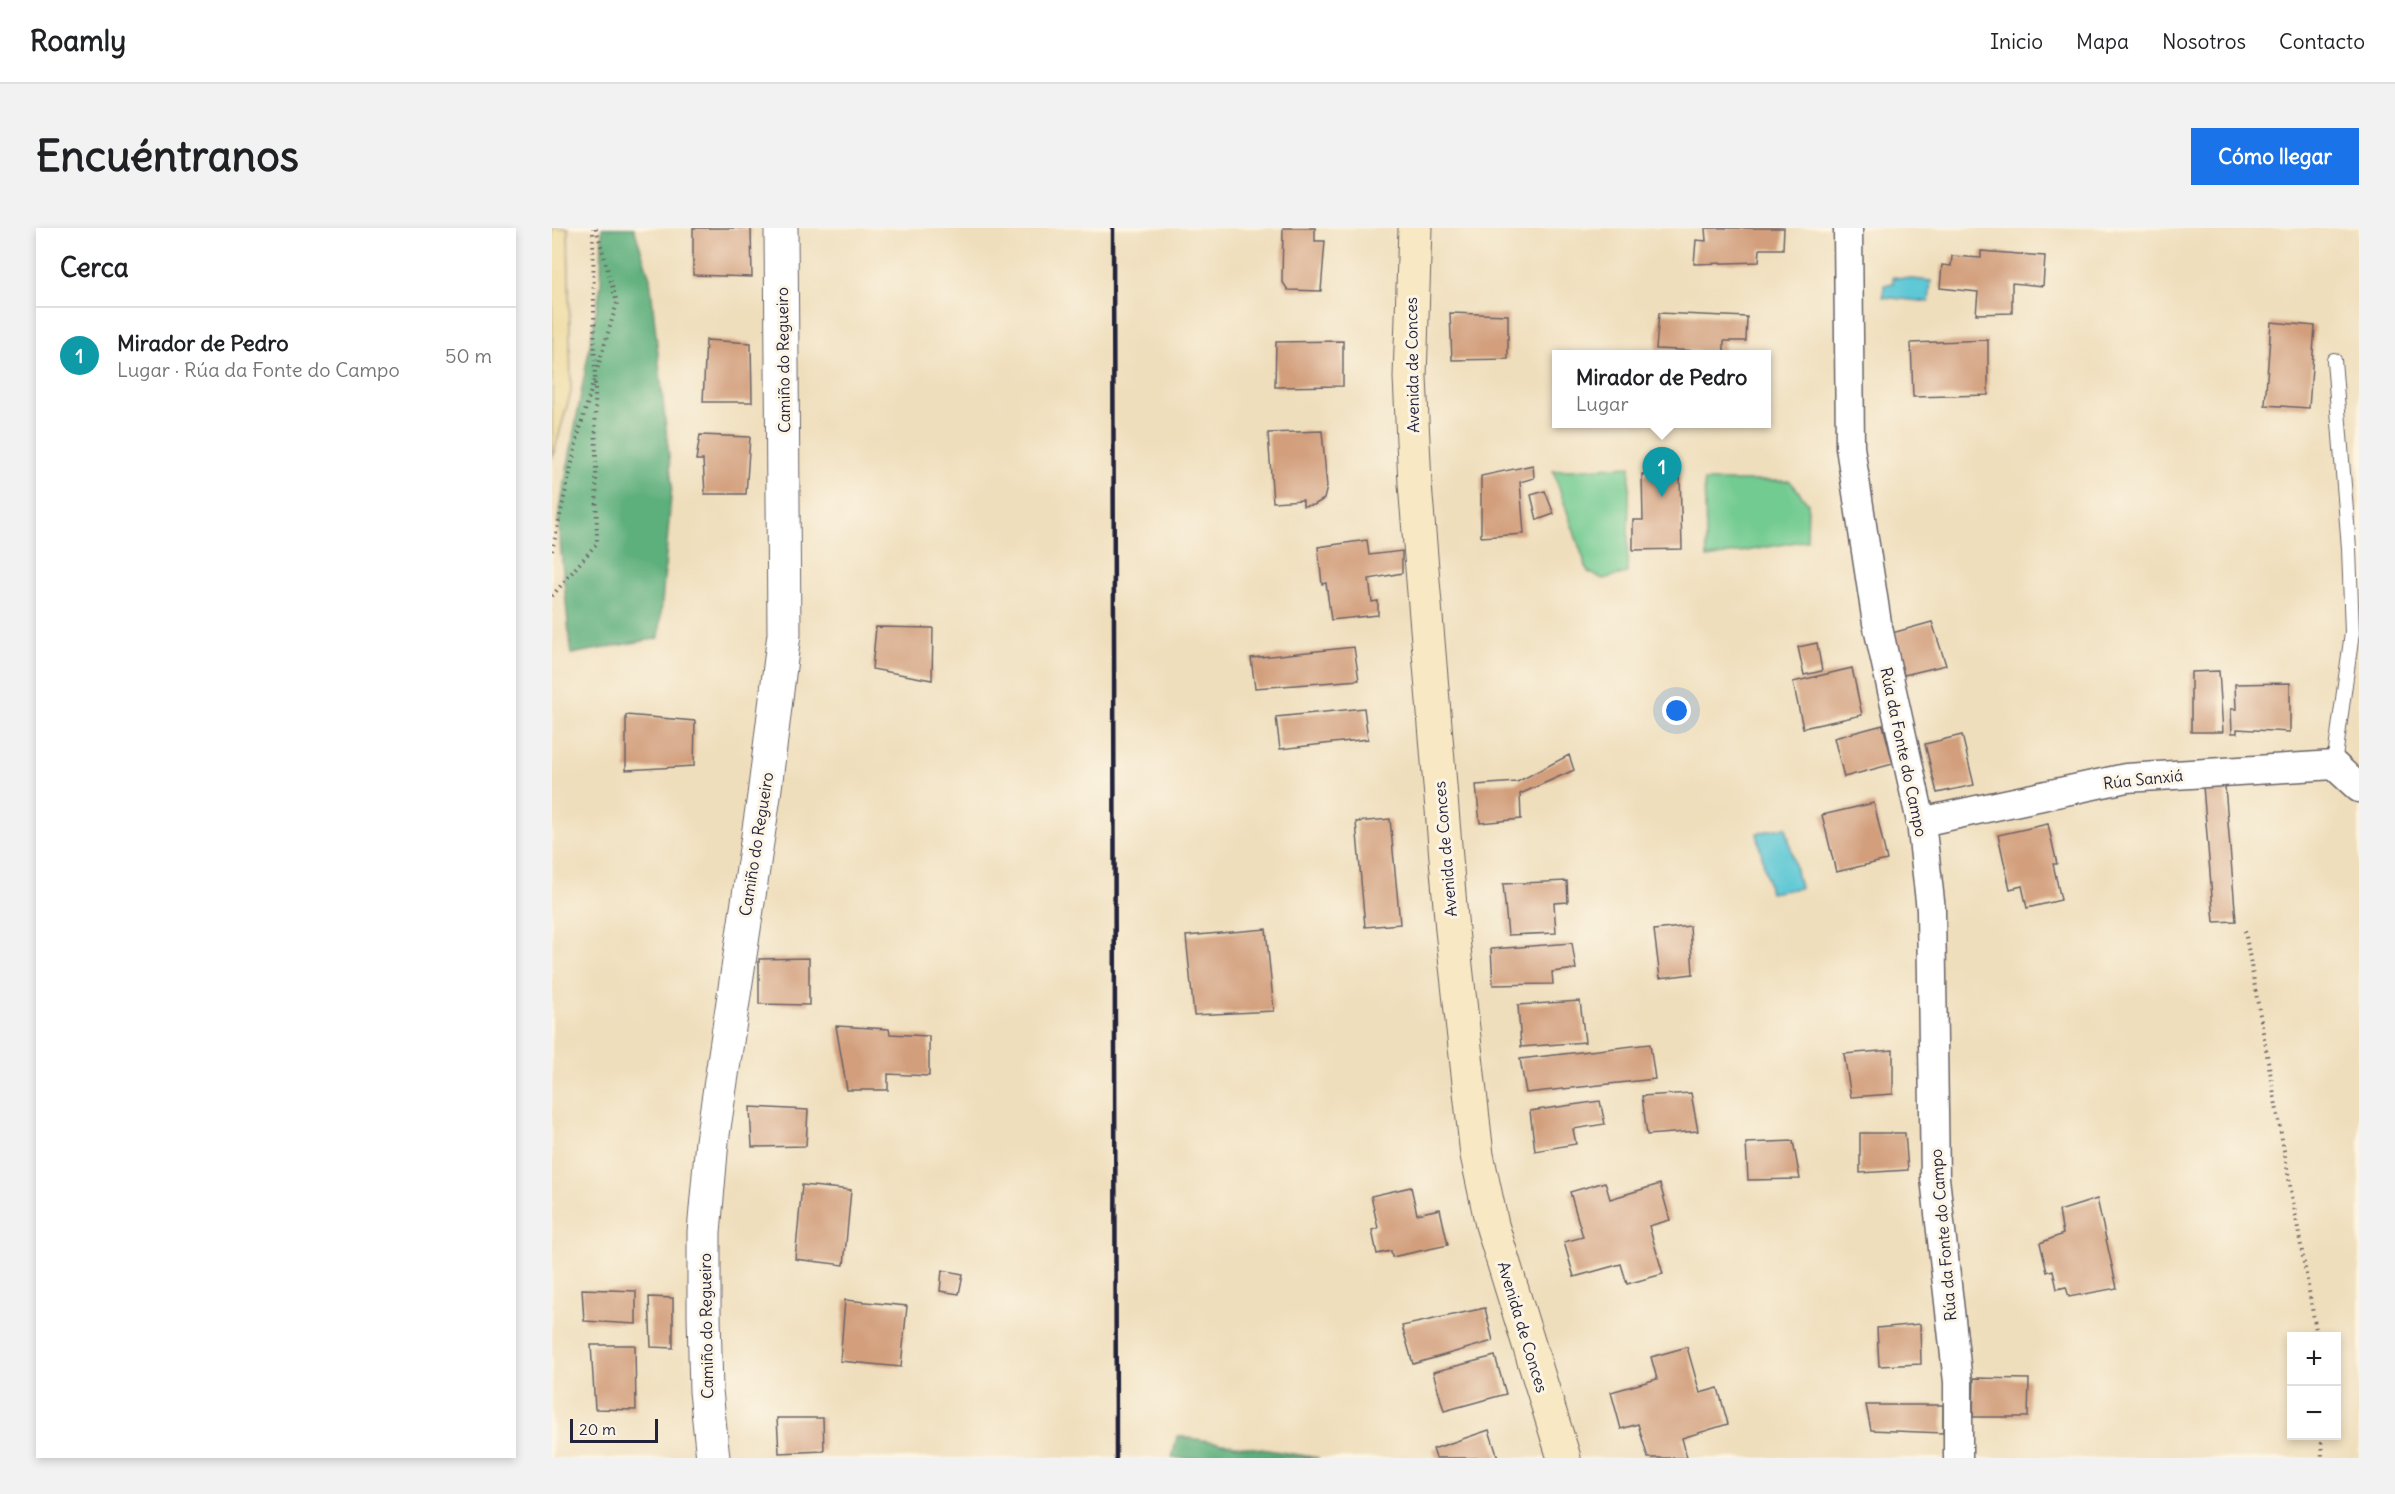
<!DOCTYPE html>
<html lang="es">
<head>
<meta charset="utf-8">
<style>
	:root { --surface:#fff; --page:#f2f2f2; --text:#202124; --muted:#757577; --line:#e0e0e0; --accent:#1a73e8 }
	body { margin:0; font-family:Delius,sans-serif; background:var(--page); color:var(--text) }
	.controls { position:absolute; right:18px; bottom:18px; display:grid; overflow:hidden; border-radius:0px; box-shadow:0 3px 9px #0003 }
	.controls button { width:54px; height:54px; display:grid; place-items:center; padding:0; border:0; border-bottom:2px solid var(--line); background:var(--surface); color:var(--text); font:30px sans-serif }
	.scale { position:absolute; left:18px; bottom:15px; width:88px; box-sizing:border-box; padding-left:6px; border:3px solid #22223b; border-top:0; font-size:16px; line-height:21px; white-space:nowrap; color:#22223b; -webkit-text-stroke:4px #fcf5e5; paint-order:stroke }
	.you { position:absolute; left:1125px; top:483px; width:21px; height:21px; margin:-15px; border:4px solid #fff; border-radius:50%; background:#1a73e8; box-shadow:0 0 0 9px #1a73e833 }
	.badge { display:grid; place-items:center; width:39px; height:39px; border-radius:50%; background:var(--accent); color:#fff; font-size:20px; font-weight:700 }
	.pin { position:absolute; translate:-50% -50px; filter:drop-shadow(0 2px 3px #0008) }
	.pin::after { content:''; position:absolute; top:32px; width:21px; height:18px; background:inherit; clip-path:polygon(0 0,100% 0,50% 100%) }
	.popup { position:absolute; left:1000px; top:122px; width:219px; height:78px; box-sizing:border-box; display:grid; place-content:center; border-radius:0px; background:var(--surface); filter:drop-shadow(0 2px 4px #0005); font-size:20px; white-space:nowrap; color:var(--muted) }
	.popup b { font-size:22px; color:var(--text) }
	.popup::after { content:''; position:absolute; left:50%; top:100%; margin-left:-12px; border:12px solid transparent; border-top-color:var(--surface) }
	.list { margin:0; padding:0; list-style:none }
	h2 { display:flex; justify-content:space-between; align-items:center; height:78px; margin:0; padding:0 24px; font-size:26px }
	h2 small { font-size:20px; font-weight:400; color:var(--muted) }
	.list li { display:grid; grid-template-columns:39px 1fr auto; gap:18px; align-items:center; box-sizing:border-box; height:96px; padding:0 24px; border-top:2px solid var(--line) }
	.list b { display:block; font-size:22px; white-space:nowrap }
	.list p { margin:0; font-size:20px; white-space:nowrap; color:var(--muted) }
	.list em { font-size:20px; font-style:normal; color:var(--muted) }
	.map { position:relative; flex:none; width:1807px; height:1230px; overflow:hidden; border-radius:0px }
	header { display:flex; align-items:center; gap:36px; box-sizing:border-box; height:84px; padding:0 30px; background:var(--surface); border-bottom:2px solid var(--line) }
	header strong { font-size:28px }
	nav { display:flex; gap:33px; margin-inline-start:auto; font-size:21px }
	.intro { display:flex; align-items:center; justify-content:space-between; box-sizing:border-box; height:144px; padding:0 36px }
	h1 { margin:0; font-size:42px }
	.button { padding:15px 27px; border-radius:0px; background:var(--accent); color:#fff; font-size:21px; font-weight:700 }
	main { display:flex; gap:36px; padding:0 36px }
	aside { flex:1; background:var(--surface); border-radius:0px; box-shadow:0 3px 9px #0003 }
	.map>svg:first-child { display:block }
	.green { fill:#72cb91; stroke:#4a7666; stroke-width:1.5 }
	.forest { fill:#5daf7b; stroke:#40685b; stroke-width:1.5 }
	.sand { fill:#eeda9e; stroke:#887e6c; stroke-width:1.5 }
	.water { fill:#5cc7d5; stroke:#3f7488; stroke-width:1.5 }
	.building { fill:#d29e7c }
	.lines { fill:none; stroke-linecap:round; stroke-linejoin:round }
	.service-casing { stroke:#6a6468; stroke-width:16 }
	.minor-casing { stroke:#6a6468; stroke-width:31 }
	.tertiary-casing { stroke:#6a6468; stroke-width:35 }
	.secondary-casing { stroke:#6a6468; stroke-width:35 }
	.path { stroke:#6a6468; stroke-width:4; stroke-dasharray:1.5 4.5; stroke-linecap:butt }
	.service { stroke:#fff; stroke-width:14 }
	.minor { stroke:#fff; stroke-width:28 }
	.tertiary { stroke:#fff; stroke-width:33 }
	.secondary { stroke:#f8e8c3; stroke-width:33 }
	.rail { stroke:#22223b; stroke-width:4.5 }
	.labels { text-anchor:middle; stroke-width:6; stroke-linejoin:round; paint-order:stroke }
	.street-label { font-size:16px; fill:#22223b; stroke:#fcf5e5 }
</style>
</head>
<body>
<header>
<strong>Roamly</strong>
<nav><a>Inicio</a><a>Mapa</a><a>Nosotros</a><a>Contacto</a></nav>
</header>
<div class="intro"><h1>Encuéntranos</h1><a class="button">Cómo llegar</a></div>
<main>
<aside>
<h2>Cerca<small></small></h2>
<ul class="list">
<li><span class="badge" style="background:#0f9aa8">1</span><div><b>Mirador de Pedro</b><p>Lugar · Rúa da Fonte do Campo</p></div><em>50 m</em></li>
</ul>
</aside>
<div class="map">
<svg width="1807" height="1230" viewBox="0 0 1807 1230">
	<rect width="100%" height="100%" fill="#fcf5e5"/>
	<filter id="ink" filterUnits="userSpaceOnUse"><feTurbulence type="fractalNoise" baseFrequency=".0167" numOctaves="2"/><feDisplacementMap in="SourceGraphic" scale="12" xChannelSelector="R" yChannelSelector="G"/><feConvolveMatrix kernelMatrix="1 2 1 2 8 2 1 2 1" color-interpolation-filters="sRGB"/></filter>
	<filter id="wash" filterUnits="userSpaceOnUse"><feTurbulence type="fractalNoise" baseFrequency=".008" numOctaves="4" result="noise"/><feDisplacementMap in="SourceGraphic" scale="24" xChannelSelector="R" yChannelSelector="G"/><feGaussianBlur stdDeviation="1.35" result="paint"/><feColorMatrix in="noise" values="0 0 0 0 0 0 0 0 0 0 0 0 0 0 0 0 0 1.4 0 .05"/><feComposite in="paint" operator="in"/></filter>
	<g filter="url(#wash)">
		<rect width="100%" height="100%" fill="#efdebc"/>
		<path class="green" d="M1078,238L1075,345L1051,351L1036,344L1001,243Z
			M1152,253H1238L1256,275L1255,312L1155,330Z"/>
		<path class="forest" d="M50,0H82L98,50L120,257L107,410L19,426L6,292L49,56Z
			M625,1208L767,1230H620Z"/>
		<path class="sand" d="M0,0H16L19,164L0,231Z"/>
		<path class="water" d="M1341,49L1379,53L1377,74L1331,69L1332,57L1341,55Z
			M1234,599L1248,660L1218,665L1205,605Z"/>
		<g id="blocks">
			<path class="building" d="M141,0H199L200,49L141,47Z
				M731,0H763V13H773L769,63L736,62L730,53Z
				M1153,0H1232L1231,21H1208L1207,34L1142,36L1144,12L1154,13Z
				M1429,23L1493,28L1491,58L1460,55V85L1424,86L1426,64L1388,60L1390,37L1399,38L1400,28L1429,30Z
				M898,85L956,87V131L900,132Z
				M1107,85L1195,89L1194,113H1172V124L1104,121Z
				M1719,94L1763,98L1757,180L1713,177Z
				M154,112L199,115L200,174H151Z
				M1436,112V167L1361,169L1359,115Z
				M791,113V158L723,159L724,114Z
				M770,203L775,259L772,271L762,277L751,278V272L721,274L716,205Z
				M148,207L198,209L194,266H153L151,232H144Z
				M981,237L982,250L968,254L972,306L929,309V248Z
				M1090,246H1128L1130,321L1081,322V292H1091Z
				M993,263L1002,286L985,292L979,267Z
				M815,312L817,327L850,323V345L817,351L820,374L826,373V387L779,392L774,355L770,356L766,319Z
				M1380,394L1394,437L1352,447L1340,405Z
				M324,399L381,400L380,452L320,441Z
				M1265,415L1270,443L1252,447L1246,419Z
				M802,419L807,452L703,460L699,430Z
				M1300,440L1310,487L1251,500L1241,454Z
				M1667,443L1671,504H1639V444Z
				M1738,455V504L1685,501V505H1680L1679,481H1684L1683,456Z
				M812,480L816,511L728,521L724,489Z
				M74,487L143,493L142,538L74,542Z
				M1331,497L1341,536L1292,549L1282,510Z
				M1410,507L1422,557L1385,565L1373,516Z
				M1017,527L1022,542L968,566L969,591L928,595L924,557L965,554Z
				M1651,558H1673L1684,693L1662,694Z
				M1322,575L1335,632L1284,644L1270,587Z
				M838,591L848,696L813,699L804,594Z
				M1496,596L1505,636H1501L1509,672L1475,680L1470,658L1458,661L1446,607Z
				M1015,653L1016,674L1002,675L1004,705L956,707L951,656Z
				M1138,698L1141,746L1108,750L1102,702Z
				M714,701L722,783L642,787L634,708Z
				M1020,715L1024,741L1000,744L1001,756L941,757L939,721Z
				M257,730V777L207,776V731Z
				M1028,773L1033,814L969,819L966,777Z
				M284,798L337,801L338,806L377,808V848L336,846V862H295Z
				M1098,816L1103,851L974,865L968,831Z
				M1341,822V866L1299,869L1292,826Z
				M1139,865L1146,903L1095,907L1090,868Z
				M1048,873L1053,896L1021,901L1024,916L983,923L978,883Z
				M198,879L256,882L254,918L200,919Z
				M1308,905H1353L1356,942L1308,945Z
				M1241,913L1248,951L1196,952L1194,915Z
				M1053,954L1058,971L1108,956L1118,992L1097,998L1111,1046L1075,1056L1069,1036L1022,1049L1012,1014L1031,1009L1018,964Z
				M250,957L299,962L292,1037L243,1031Z
				M859,959L865,986L888,981L896,1017L840,1029L839,1023L825,1026L820,1002L826,1000L819,968Z
				M1545,971L1565,1060L1517,1069L1514,1059L1505,1061L1501,1042L1495,1044L1488,1015L1511,1006L1507,983Z
				M390,1042L411,1046L407,1066L388,1063Z
				M30,1061L84,1063V1096L32,1093Z
				M97,1069L121,1070V1120L99,1119Z
				M293,1072L355,1078L349,1139L288,1133Z
				M933,1080L941,1113L861,1136L850,1098Z
				M1368,1096L1369,1136L1327,1138L1325,1100Z
				M39,1117H83L84,1182L43,1181Z
				M1135,1119L1148,1165L1166,1160L1176,1196L1130,1210L1135,1230H1096L1086,1196L1069,1201L1059,1164L1105,1151L1099,1129Z
				M943,1128L954,1166L892,1183L881,1144Z
				M1422,1150L1477,1151L1476,1189H1421Z
				M1314,1177H1391V1205L1319,1202Z
				M225,1190H271L272,1223L227,1225Z
				M937,1202L946,1230H884L881,1221Z"/>
		</g>
	</g>
	<g filter="url(#ink)">
		<use href="#blocks" fill-opacity="0" stroke="#6a6468" stroke-width="1.5"/>
		<g class="lines">
			<g class="service-casing">
				<path id="service" d="M1782,132L1797,320L1800,405L1782,537"/>
			</g>
			<g class="minor-casing">
				<path id="minor" d="M1296,0L1298,219L1325,395L1369,594L1379,682L1383,950L1406,1154V1230
					M1369,594L1574,550L1782,537L1807,560"/>
			</g>
			<g class="tertiary-casing">
				<path id="tertiary" d="M161,1230L154,1163L152,1088V1004L160,913L212,568L232,406L229,0"/>
			</g>
			<g class="secondary-casing">
				<path id="secondary" d="M863,0L858,149L863,256L900,702L925,927L940,997L1012,1230"/>
			</g>
			<path class="path" d="M44,0L65,75L45,142
				M0,323L27,204L42,152
				M0,368L45,315L41,0
				M1693,703L1765,1108
				M1769,1208L1770,1230"/>
			<use href="#service" class="service"/>
			<use href="#minor" class="minor"/>
			<use href="#tertiary" class="tertiary"/>
			<use href="#secondary" class="secondary"/>
			<path class="rail" d="M561,0L564,1230"/>
		</g>
	</g>
	<g class="labels">
		<g class="street-label">
			<text transform="translate(231 132) rotate(-91)" y="6">Camiño do Regueiro</text>
			<text transform="translate(860 137) rotate(-91)" y="6">Avenida de Conces</text>
			<text transform="translate(1352 524) rotate(78)" y="6">Rúa da Fonte do Campo</text>
			<text transform="translate(1591 551) rotate(-6)" y="6">Rúa Sanxiá</text>
			<text transform="translate(204 616) rotate(-81)" y="6">Camiño do Regueiro</text>
			<text transform="translate(893 621) rotate(-95)" y="6">Avenida de Conces</text>
			<text transform="translate(1391 1007) rotate(-95)" y="6">Rúa da Fonte do Campo</text>
			<text transform="translate(154 1098) rotate(-91)" y="6">Camiño do Regueiro</text>
			<text transform="translate(971 1099) rotate(73)" y="6">Avenida de Conces</text>
		</g>
	</g>
</svg>
<div class="controls">
<button>+</button>
<button>−</button>
</div>
<div class="scale">20 m</div>
<div class="you"></div>
<div class="pin badge" style="left:1110px;top:269px;background:#0f9aa8">1</div>
<div class="popup"><b>Mirador de Pedro</b>Lugar</div>
</div>
</main>
</body>
</html>
